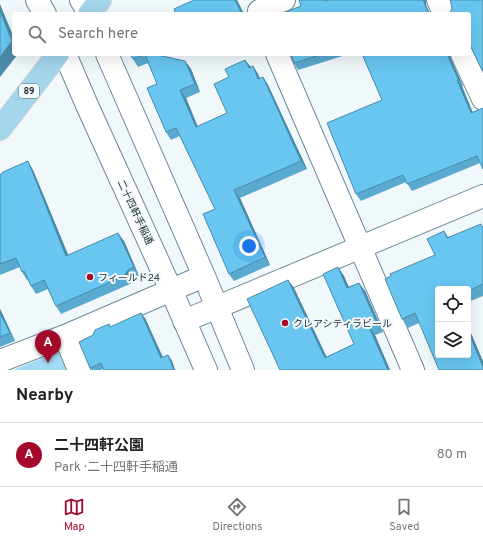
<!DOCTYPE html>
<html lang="en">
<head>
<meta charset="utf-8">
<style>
	:root { --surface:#fff; --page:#f6f6f6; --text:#222; --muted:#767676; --line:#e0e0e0; --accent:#a4082b }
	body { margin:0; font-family:Overpass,"Noto Sans JP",sans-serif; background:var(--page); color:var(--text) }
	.controls { position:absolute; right:12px; bottom:12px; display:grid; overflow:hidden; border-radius:4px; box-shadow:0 4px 16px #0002 }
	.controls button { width:36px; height:36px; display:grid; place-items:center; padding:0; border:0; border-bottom:1px solid var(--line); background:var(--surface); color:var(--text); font:20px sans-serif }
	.you { position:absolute; left:249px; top:246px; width:14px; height:14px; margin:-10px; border:3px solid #fff; border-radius:50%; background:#1a73e8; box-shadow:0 0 0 6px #1a73e833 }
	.badge { display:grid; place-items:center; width:26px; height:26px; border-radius:50%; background:var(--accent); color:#fff; font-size:13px; font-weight:700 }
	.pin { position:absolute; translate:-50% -33px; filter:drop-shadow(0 1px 2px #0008) }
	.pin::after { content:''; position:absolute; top:21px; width:14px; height:12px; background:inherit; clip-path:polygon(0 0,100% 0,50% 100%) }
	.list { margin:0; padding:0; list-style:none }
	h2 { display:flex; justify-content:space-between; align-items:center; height:52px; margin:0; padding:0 16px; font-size:17px }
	h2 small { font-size:13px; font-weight:400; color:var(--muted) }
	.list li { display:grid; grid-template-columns:26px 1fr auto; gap:12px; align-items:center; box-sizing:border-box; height:64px; padding:0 16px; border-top:1px solid var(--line) }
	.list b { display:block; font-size:15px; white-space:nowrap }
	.list p { margin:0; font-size:13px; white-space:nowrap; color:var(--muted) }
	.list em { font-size:13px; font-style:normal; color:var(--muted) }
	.icon { flex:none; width:22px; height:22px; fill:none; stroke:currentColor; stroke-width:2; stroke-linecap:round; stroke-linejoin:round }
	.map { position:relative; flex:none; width:483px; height:370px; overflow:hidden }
	.search { position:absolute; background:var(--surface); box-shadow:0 4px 16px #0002; left:12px; right:12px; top:12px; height:44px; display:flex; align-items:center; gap:10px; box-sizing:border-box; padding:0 14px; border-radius:4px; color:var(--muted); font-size:15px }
	.sheet { height:116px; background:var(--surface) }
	nav { display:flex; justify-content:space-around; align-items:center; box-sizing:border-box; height:56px; border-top:1px solid var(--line); background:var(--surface); font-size:11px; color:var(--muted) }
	nav a { display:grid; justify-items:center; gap:2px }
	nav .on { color:var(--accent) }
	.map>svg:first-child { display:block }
	.green { fill:#a3daf5 }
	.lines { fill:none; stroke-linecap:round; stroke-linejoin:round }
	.minor-casing { stroke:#6b8997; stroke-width:24 }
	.major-casing { stroke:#d2d5d6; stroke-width:24 }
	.minor { stroke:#fff; stroke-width:22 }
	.major { stroke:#a3d5eb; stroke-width:22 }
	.wall { fill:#59aace }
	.shaded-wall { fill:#498ba8 }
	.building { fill:#68c6f0; stroke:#498ba8 }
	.poi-dot { fill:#a4082b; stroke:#f1f8fb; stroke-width:1.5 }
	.labels { text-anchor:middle; stroke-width:4; stroke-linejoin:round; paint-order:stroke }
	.shield { fill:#f1f8fb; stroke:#5e686e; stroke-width:1 }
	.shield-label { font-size:9px; font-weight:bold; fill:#1f2b31 }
	.street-label { font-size:10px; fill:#1f2b31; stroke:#f1f8fb }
	.poi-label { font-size:10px; fill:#1f2b31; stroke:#f1f8fb; text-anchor:start }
</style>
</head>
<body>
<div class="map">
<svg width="483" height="370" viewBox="0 0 483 370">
	<rect width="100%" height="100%" fill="#f1f8fb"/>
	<path class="green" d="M58,352L64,356L70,370H13Z"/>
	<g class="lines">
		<g class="minor-casing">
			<path id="minor" d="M37,0L45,14
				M81,0L90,14
				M438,0L444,14
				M259,11L284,0
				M65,54L86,103L171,290L206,370
				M107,54L204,276L243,370
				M277,54L413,370
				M462,54L483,99
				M184,321L483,196
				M65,336L79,370
				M0,361L65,336L204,276"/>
		</g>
		<g class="major-casing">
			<path id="major" d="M89,14L100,0
				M0,129L58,54"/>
		</g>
		<use href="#minor" class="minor"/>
		<use href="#major" class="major"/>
	</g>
	<path class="wall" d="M237,0L244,14H176Z
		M130,54H168L163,56L185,61L191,69L200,92L186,98L198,127L227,113L251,67L253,66L258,74L260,79L263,77L268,85L307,169L240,198L270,265L234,281L229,274L215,209L180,136L171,140L166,132L157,84L148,63L138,67L133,59Z
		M291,54H349L298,70L294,63Z
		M451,59L463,86H462L480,163L412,191L406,182L361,201L356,194L382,100Z
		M33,170L68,255L124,241L139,276L134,278L130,284L61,314L56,306L48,289L36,294L31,286L28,279L27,280L22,272L20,267L0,275V175Z
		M483,226V296L468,302V289H438L419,323L408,328L402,319L391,276L435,255L444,231L448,237Z
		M338,267L344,276L348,287L359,283L365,291L383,332L375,335L390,370H280L288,280L294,288L326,357L354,344Z
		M0,309L15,341L0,347Z
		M145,318L163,357L168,355L172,361L175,370H104L103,369L101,370H92L90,368L93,335L109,324L111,327Z"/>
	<path class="shaded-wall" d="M235,0H237L244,14H242Z
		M423,0H426V5L430,14H429L428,12Z
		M0,4L14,38V54H18L0,77Z
		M447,54H450L451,59L463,86L458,79Z
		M245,60L251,67L249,68Z
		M185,61L191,69L200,92L195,84Z
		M253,66L258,74L264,87L258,79Z
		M263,77L268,85L307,169L301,161Z
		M457,80L462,86L476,120L471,113Z
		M180,90L186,98L201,135L196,127Z
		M28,161L33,170L72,264L66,256Z
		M234,190L240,198L270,265L265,257Z
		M118,233L124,241L139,276L134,267Z
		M338,267L344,276L353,296L347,288Z
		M128,270L134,278L130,284L124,276Z
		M288,280L294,288L331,366L325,358Z
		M359,283L365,291L383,332L377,323Z
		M0,309L15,341L10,333L0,313Z
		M141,313L145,318L165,363L161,358Z
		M468,326L483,361V367L468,331Z
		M369,327L375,335L390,370H388Z
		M168,355L172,361L175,370H174Z"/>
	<path class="building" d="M194,0H235L241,12L235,14H176L174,9Z
		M299,0H325V1L328,0H423L428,12L429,14H280L301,6Z
		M450,0H483V70H482L469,43V14H449L452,9L451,3Z
		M0,11L12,41L0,57Z
		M130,54H153L185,61L195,84L180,90L196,127L227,113L214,84L229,77L225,69L245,60L249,68L253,66L258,79L263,77L301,161L234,190L265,257L229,274L203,214L215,209L176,128L166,132L147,88L157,84L145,54L133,59Z
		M291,54H323L294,63Z
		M362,54H447L458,79L457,80L471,113L483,108V169L477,156L407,184L403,175L356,194L327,123L382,100Z
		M28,161L66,256L118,233L134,267L128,270L124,276L56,306L44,280L31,286L24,271L22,272L16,258L0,264V175L3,172Z
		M481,224L483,228V284L468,291V289H438V355H468V331L483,367V370H439L415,313L402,319L385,279L391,276L390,274L435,255L427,239L444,231L447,238Z
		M338,267L347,288L359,283L377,323L369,327L388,370H280L247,299L288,280L325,358L354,344L323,274Z
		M0,313L10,333L0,337Z
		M141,313L161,358L168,355L174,370H104L101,363L90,368L79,342L93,335L95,330L109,324L110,327Z"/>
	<g class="poi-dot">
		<circle cx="90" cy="277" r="4"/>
		<circle cx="285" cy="323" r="4"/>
	</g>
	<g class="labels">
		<rect class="shield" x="19" y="84" width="20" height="14" rx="3"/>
		<g class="shield-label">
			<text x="29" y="94">89</text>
		</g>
		<g class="street-label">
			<text transform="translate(136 212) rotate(65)" y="4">二十四軒手稲通</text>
		</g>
		<g class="poi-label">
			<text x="98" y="281">フィールド24</text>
			<text x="293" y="327">クレアシティラビール</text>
		</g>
	</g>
</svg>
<div class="controls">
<button><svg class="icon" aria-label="locate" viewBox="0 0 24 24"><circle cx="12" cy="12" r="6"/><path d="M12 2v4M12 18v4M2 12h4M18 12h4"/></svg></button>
<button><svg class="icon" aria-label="layers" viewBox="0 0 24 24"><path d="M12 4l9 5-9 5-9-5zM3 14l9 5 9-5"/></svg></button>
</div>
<div class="you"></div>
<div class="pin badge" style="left:48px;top:363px">A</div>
<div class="search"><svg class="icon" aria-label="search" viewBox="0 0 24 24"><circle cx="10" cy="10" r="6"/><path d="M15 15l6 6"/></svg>Search here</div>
</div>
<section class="sheet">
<h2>Nearby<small></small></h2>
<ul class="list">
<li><span class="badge">A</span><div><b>二十四軒公園</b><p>Park · 二十四軒手稲通</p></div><em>80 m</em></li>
</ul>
</section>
<nav>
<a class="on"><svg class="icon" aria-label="map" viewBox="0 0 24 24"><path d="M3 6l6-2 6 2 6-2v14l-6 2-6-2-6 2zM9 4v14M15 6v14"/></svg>Map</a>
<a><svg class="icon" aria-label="directions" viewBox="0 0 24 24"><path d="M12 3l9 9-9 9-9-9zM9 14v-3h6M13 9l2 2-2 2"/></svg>Directions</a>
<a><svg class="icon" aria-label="saved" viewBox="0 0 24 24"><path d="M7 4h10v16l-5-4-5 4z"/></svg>Saved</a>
</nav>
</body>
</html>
